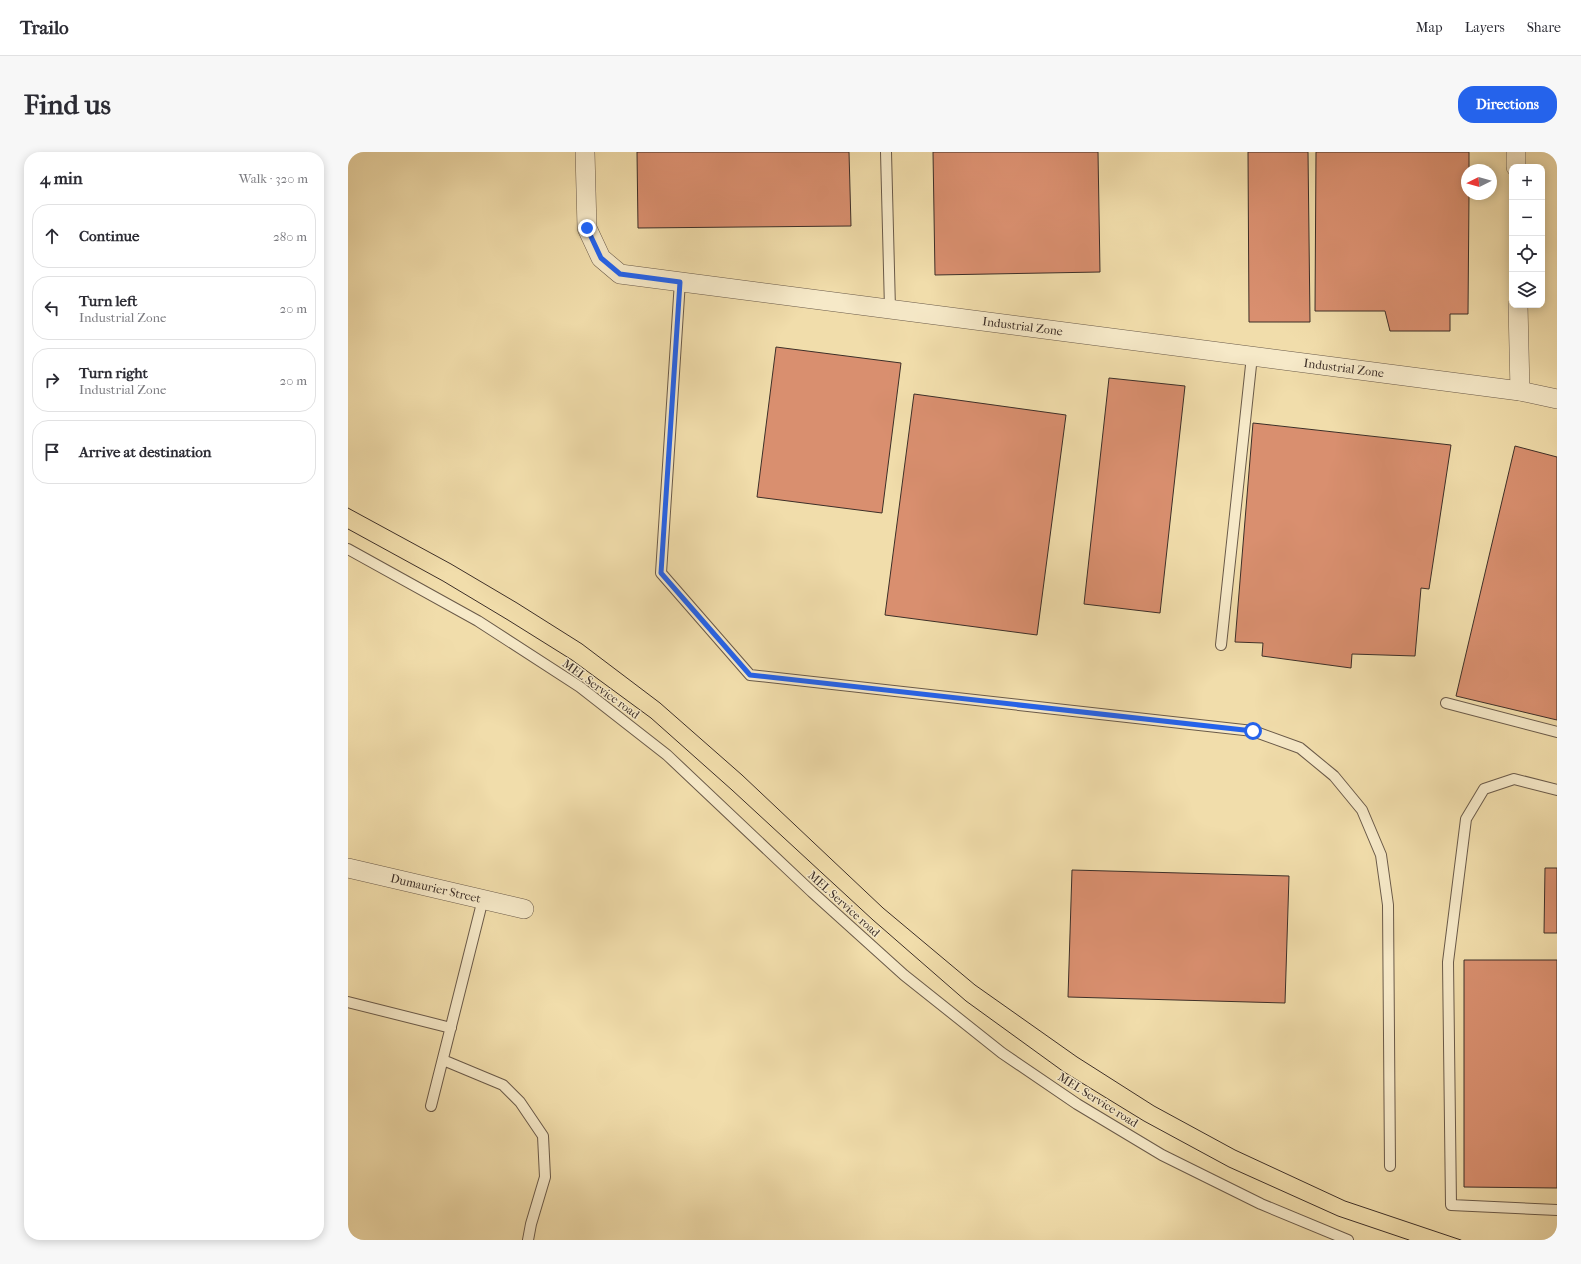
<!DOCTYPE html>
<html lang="en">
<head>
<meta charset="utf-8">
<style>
	:root { --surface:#fff; --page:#f7f7f7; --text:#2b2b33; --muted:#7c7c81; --line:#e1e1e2; --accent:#2563eb }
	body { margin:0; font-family:"IM FELL French Canon",serif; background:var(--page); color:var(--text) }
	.controls { position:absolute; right:12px; top:12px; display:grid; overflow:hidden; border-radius:8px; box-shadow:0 2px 10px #0003 }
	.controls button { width:36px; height:36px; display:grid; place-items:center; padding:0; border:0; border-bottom:1px solid var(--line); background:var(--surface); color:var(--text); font:20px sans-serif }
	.compass { position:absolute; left:1113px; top:12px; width:36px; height:36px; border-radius:50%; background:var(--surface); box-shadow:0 2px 10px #0003; rotate:265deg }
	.stop { position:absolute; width:12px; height:12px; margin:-9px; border:3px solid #2563eb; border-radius:50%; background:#fff }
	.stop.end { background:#2563eb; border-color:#fff; box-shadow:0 1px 4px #0008 }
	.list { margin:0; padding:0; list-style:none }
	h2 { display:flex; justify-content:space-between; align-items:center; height:52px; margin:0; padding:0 16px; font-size:17px }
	h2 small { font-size:13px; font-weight:400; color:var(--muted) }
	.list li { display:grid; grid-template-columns:26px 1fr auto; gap:12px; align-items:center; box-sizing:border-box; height:64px; margin:0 8px 8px; padding:0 8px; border:1px solid var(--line); border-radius:16px }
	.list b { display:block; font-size:15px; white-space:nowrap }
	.list p { margin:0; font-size:13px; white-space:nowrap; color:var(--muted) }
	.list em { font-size:13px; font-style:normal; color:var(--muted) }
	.icon { flex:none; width:22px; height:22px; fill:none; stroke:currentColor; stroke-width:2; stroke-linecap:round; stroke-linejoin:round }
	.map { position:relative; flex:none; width:1209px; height:1088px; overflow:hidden; border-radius:16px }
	header { display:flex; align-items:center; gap:24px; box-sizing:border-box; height:56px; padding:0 20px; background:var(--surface); border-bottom:1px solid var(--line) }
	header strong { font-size:19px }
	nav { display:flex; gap:22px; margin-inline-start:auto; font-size:14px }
	.intro { display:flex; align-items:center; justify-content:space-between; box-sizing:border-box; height:96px; padding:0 24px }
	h1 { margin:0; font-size:28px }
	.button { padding:10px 18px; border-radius:16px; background:var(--accent); color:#fff; font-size:14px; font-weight:700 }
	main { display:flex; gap:24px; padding:0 24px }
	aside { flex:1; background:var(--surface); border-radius:16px; box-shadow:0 2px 10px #0003 }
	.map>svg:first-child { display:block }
	.building { fill:#d98f6f; stroke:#3d2f28 }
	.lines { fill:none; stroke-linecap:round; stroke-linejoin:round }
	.lane-casing { stroke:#6a5a49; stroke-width:12 }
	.street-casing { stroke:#6a5a49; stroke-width:20 }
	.lane { stroke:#f6e9c8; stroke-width:10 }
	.street { stroke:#f6e9c8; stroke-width:19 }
	.tram { stroke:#3d2f28; stroke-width:1 }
	.route { stroke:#2563eb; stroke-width:5 }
	.labels { text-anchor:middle; stroke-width:3; stroke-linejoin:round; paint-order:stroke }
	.street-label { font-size:12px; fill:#3d2f28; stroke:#f6e9c8 }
</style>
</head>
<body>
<header>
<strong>Trailo</strong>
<nav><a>Map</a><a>Layers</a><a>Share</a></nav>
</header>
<div class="intro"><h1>Find us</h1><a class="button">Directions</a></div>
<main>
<aside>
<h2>4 min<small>Walk · 320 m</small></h2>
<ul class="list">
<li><svg class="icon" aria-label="ahead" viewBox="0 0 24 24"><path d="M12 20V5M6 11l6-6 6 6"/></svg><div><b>Continue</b></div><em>280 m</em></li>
<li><svg class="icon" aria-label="left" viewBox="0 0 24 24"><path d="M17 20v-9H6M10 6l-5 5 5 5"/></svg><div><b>Turn left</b><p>Industrial Zone</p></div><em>20 m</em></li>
<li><svg class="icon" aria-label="right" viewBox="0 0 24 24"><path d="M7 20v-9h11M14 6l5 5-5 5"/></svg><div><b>Turn right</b><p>Industrial Zone</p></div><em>20 m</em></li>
<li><svg class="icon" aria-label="arrive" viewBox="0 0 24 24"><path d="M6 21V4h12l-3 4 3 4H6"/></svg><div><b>Arrive at destination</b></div></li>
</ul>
</aside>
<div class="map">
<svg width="1209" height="1088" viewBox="0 0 1209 1088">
	<rect width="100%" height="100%" fill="#f1ddab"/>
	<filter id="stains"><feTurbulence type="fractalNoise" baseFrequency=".005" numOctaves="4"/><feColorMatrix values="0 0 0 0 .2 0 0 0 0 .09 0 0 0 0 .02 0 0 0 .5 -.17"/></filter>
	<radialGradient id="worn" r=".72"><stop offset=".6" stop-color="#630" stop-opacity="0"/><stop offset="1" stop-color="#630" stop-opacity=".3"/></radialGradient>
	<path class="building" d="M289,0H501L503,74L290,76Z
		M585,0H750L752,120L587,123Z
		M900,0H960L962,170H901Z
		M968,0H1121V18H1119V42H1121L1120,162H1102V179H1042L1037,159H967Z
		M428,195L553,211L534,361L409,345Z
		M761,226L837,234L812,461L736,452Z
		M566,242L718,263L689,483L537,463Z
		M905,271L1103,293L1081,437L1073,436L1067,504L1004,502L1003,516L914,504L915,491L887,490Z
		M1167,294L1209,305V568L1108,544Z
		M1197,716H1209V781H1196Z
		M724,718L941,724L937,851L720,845Z
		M1116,808H1209V1036L1116,1035Z"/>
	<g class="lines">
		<g class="lane-casing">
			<path id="lane" d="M538,0L542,157
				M332,129L313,421L402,523L905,579L952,596L986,624L1014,658L1033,703L1040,753L1042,1014
				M0,397L130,469L232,535L319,603L464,740L556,823L654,901L729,952L814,1003L913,1052L1000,1088
				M873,493L904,204
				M1098,551L1209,580
				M1209,638L1166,627L1136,637L1118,667L1100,810L1103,1053L1209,1058
				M0,850L103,876
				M95,908L155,933L172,950L195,984L197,1025L183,1072L180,1088
				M83,954L135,747"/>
		</g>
		<g class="street-casing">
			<g id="street">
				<path id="s1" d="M237,0L239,76L253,106L272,122L1172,239L1209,247"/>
				<path d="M1168,0V15"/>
				<path d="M1170,153L1172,239"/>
				<path id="s2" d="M0,716L176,757"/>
			</g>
		</g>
		<use href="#lane" class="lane"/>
		<use href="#street" class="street"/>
		<path class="tram" d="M0,356L103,412L169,451L234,492L312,551L394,623L535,756L627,833L729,905L806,954L887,998L997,1049L1113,1088
			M0,377L95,429L160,468L224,508L303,566L384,638L525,768L618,849L716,920L796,969L881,1015L990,1064L1061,1088"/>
	</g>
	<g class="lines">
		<path class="route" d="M239,76L253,106L272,122L332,130L313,421L402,523L905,579"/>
	</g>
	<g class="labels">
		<g class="street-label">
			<text dy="4" stroke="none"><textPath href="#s1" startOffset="540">Industrial Zone</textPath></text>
			<text dy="4" stroke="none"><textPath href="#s1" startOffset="864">Industrial Zone</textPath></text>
			<text transform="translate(253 537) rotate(36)" y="4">MEL Service road</text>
			<text dy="4" stroke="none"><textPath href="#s2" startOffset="90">Dumaurier Street</textPath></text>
			<text transform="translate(496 752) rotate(42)" y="4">MEL Service road</text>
			<text transform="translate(750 948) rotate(32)" y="4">MEL Service road</text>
		</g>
	</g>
	<rect width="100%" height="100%" filter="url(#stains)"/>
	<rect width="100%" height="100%" fill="url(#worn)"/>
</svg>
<div class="controls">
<button>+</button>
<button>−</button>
<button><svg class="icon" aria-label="locate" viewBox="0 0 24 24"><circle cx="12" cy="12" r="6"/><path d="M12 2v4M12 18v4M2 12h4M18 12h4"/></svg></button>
<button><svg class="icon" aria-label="layers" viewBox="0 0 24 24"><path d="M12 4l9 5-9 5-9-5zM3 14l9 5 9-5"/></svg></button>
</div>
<svg class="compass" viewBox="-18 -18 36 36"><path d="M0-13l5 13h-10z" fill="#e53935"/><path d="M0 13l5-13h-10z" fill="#7c7c81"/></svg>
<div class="stop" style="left:905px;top:579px"></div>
<div class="stop end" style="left:239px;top:76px"></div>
</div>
</main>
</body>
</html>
